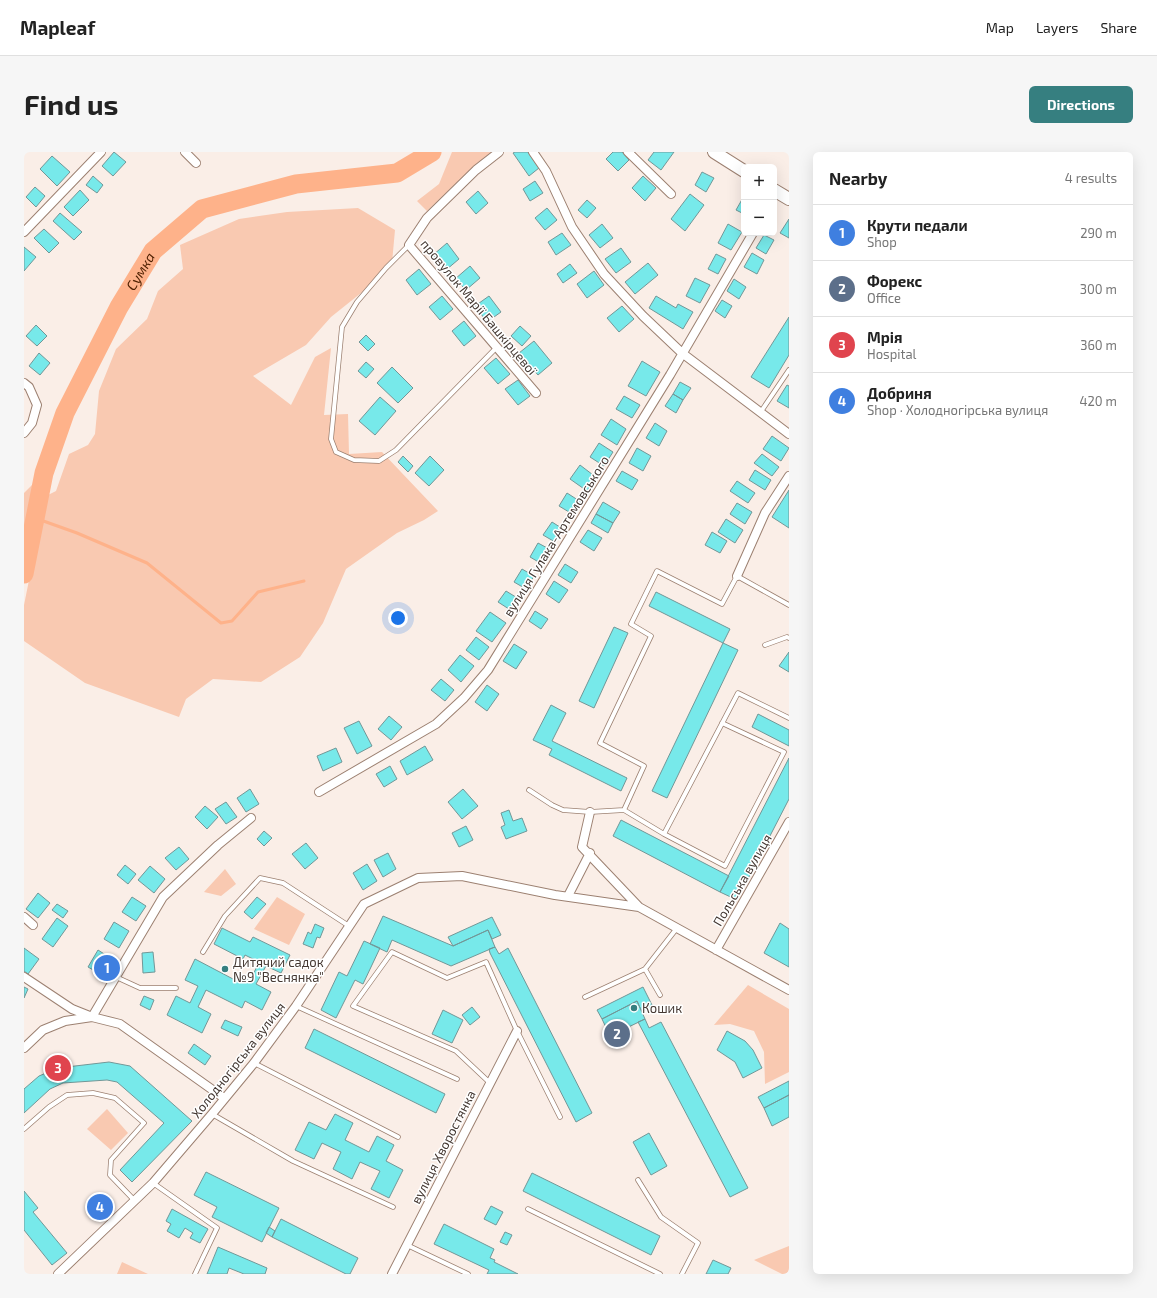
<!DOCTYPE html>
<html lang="en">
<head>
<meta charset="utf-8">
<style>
	:root { --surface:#fff; --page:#f6f6f6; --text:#222; --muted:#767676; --line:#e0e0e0; --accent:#367f80 }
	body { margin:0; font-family:"Exo 2",sans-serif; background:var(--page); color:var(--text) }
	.controls { position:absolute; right:12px; top:12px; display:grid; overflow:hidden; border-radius:6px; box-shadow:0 4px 16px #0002 }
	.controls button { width:36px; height:36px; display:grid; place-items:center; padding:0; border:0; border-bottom:1px solid var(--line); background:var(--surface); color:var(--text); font:20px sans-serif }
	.you { position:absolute; left:374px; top:466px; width:14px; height:14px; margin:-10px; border:3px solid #fff; border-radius:50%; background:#1a73e8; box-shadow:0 0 0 6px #1a73e833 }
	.badge { display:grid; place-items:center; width:26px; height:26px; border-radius:50%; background:var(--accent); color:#fff; font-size:13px; font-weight:700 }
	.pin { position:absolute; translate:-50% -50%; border:2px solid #fff; box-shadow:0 1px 4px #0006 }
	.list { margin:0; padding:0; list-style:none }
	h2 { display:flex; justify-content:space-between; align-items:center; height:52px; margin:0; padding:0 16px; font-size:17px }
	h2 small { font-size:13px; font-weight:400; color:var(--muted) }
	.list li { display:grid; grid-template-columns:26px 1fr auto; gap:12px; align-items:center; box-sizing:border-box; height:56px; padding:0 16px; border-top:1px solid var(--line) }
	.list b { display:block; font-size:15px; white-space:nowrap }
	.list p { margin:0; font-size:13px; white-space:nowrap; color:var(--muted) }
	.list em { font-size:13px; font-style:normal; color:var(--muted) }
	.map { position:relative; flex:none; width:765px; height:1122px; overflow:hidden; border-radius:6px }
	header { display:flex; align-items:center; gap:24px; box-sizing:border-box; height:56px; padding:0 20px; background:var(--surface); border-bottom:1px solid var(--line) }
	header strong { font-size:19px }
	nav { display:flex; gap:22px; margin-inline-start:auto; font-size:14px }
	.intro { display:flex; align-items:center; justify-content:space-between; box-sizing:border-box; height:96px; padding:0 24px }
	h1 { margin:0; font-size:28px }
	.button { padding:10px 18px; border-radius:6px; background:var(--accent); color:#fff; font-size:14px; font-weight:700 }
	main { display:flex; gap:24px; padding:0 24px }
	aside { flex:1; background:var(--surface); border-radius:6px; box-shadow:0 4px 16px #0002 }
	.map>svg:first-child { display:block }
	.green { fill:#f9c9b1 }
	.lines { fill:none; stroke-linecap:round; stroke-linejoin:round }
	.stream { stroke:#feb28a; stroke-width:3 }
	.river { stroke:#feb28a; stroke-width:19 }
	.building { fill:#77e9ea; stroke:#729797 }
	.lane-casing { stroke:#9c8071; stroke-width:5.5 }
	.street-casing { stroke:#9c8071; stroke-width:10 }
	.secondary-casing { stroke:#9c8071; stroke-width:14 }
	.lane { stroke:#fff; stroke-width:4 }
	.street { stroke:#fff; stroke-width:8 }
	.secondary { stroke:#fff; stroke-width:12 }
	.poi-dot { fill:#367f80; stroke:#fff; stroke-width:1.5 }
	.labels { text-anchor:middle; stroke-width:3; stroke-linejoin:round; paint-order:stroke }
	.street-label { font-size:13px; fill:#443832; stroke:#fff }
	.poi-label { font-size:13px; fill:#443832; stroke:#fff; text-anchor:start }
	.water-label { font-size:14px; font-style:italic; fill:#4d1f01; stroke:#fff }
</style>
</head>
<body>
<header>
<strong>Mapleaf</strong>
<nav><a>Map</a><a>Layers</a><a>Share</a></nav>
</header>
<div class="intro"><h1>Find us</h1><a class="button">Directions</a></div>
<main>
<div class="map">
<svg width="765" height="1122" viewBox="0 0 765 1122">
	<rect width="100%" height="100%" fill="#faeee7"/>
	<path class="green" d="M428,0H471L453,11L403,59L393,49L415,32Z
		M334,56L371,78L368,111L337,141L307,165L282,193L229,224L267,253L291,205L307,196L300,263L324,262L325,302L358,300L414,359L400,368L373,381L322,417L299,471L276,505L237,530L189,527L162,547L155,565L61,531L0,489V453L22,344L32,339L45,302L64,293L71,282L75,239L92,197L123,167L134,139L159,117L156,93L215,67L263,60Z
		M20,321L0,422V341Z
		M201,717L212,732L197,744L180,740Z
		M253,745L281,762L265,793L230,777Z
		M724,833L765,857V920L741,932L740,900L730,879L706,872L690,873Z
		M83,957L104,981L87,998L63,977Z
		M765,1094V1122H758L730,1108Z
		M98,1110L124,1122H93Z"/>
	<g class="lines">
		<path class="stream" d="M11,366L53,381L123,411L197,471L208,469L234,440L280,429"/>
		<path class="river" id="s1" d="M0,422L20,321L41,261L95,155L129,99L178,57L272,32L373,21L408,0"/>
	</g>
	<path class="building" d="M90,0L102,10L89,24L78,14Z
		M491,0H504L515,16L505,24L489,1Z
		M589,0H598L605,8L594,19L582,7Z
		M630,0H650L637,18L624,8Z
		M28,4L46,20L33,34L16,17Z
		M678,20L690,26L682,40L671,33Z
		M69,24L79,33L73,41L62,33Z
		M619,24L632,36L621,49L608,36Z
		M511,29L519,41L506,49L499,37Z
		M11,35L21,44L12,55L2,45Z
		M56,38L65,48L49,64L40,55Z
		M454,39L464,51L452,62L442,50Z
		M666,42L680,53L661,79L647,67Z
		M720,44V62L712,58Z
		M563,48L572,56L563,66L554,58Z
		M523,56L533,68L521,78L511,66Z
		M36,61L58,80L50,88L29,69Z
		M765,67V86L756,81Z
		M578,72L589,86L576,96L565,83Z
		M704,72L718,80L707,98L694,91Z
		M20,77L35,91L25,101L10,86Z
		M538,81L547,93L532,103L524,90Z
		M740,83L750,88L742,102L732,96Z
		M423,91L435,107L422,118L409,103Z
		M0,95L12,105L0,119Z
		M597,96L607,110L592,121L581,107Z
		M728,101L740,108L733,122L720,115Z
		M692,102L702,107L694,122L684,117Z
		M624,111L634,123L611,142L601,130Z
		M546,112L553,121L539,131L533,122Z
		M446,114L456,126L442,138L431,127Z
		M395,117L407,132L393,143L382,128Z
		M570,119L580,133L563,146L553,132Z
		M671,126L686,133L676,151L662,144Z
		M710,127L722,135L715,147L703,139Z
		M418,144L429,157L416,168L405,155Z
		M465,144L477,160L463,170L451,154Z
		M632,144L652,156L654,152L669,160L659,177L625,156Z
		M698,148L708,154L701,166L691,159Z
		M598,154L610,167L595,180L583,166Z
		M765,165V203L745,236L727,225Z
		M440,169L452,184L440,194L428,179Z
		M12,173L23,184L13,194L2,184Z
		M496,174L507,184L498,194L487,184Z
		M342,183L351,192L344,199L335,190Z
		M510,189L528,211L514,223L495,201Z
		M15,201L26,211L16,223L5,214Z
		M472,206L486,222L474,232L460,216Z
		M618,209L636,220L622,244L604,234Z
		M342,210L350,217L342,226L334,219Z
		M368,215L389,236L374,251L353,231Z
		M494,228L506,244L494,253L481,237Z
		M656,230L667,236L659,248L649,242Z
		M763,233L765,234V256L753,249Z
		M649,242L659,248L652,261L641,254Z
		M600,244L616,253L608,266L592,257Z
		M356,245L372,259L351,283L335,269Z
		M587,267L602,277L593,293L577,283Z
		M631,271L643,279L635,294L622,286Z
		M748,284L765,296L757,309L739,297Z
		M575,291L589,300L580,314L566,305Z
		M613,296L627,304L619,319L605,311Z
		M738,302L755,315L748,324L730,311Z
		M379,304L389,314L384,320L374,310Z
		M406,304L420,318L405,334L391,321Z
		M556,313L573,326L563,339L546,327Z
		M731,318L747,328L741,338L725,328Z
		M598,319L614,328L608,338L592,329Z
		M713,329L731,341L724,351L706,339Z
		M765,338V376L748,365Z
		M543,341L557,350L550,363L535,354Z
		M579,350L596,360L589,371L572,362Z
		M713,351L728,360L721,372L706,362Z
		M572,362L589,371L584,381L567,371Z
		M702,367L719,378L711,391L694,380Z
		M528,370L539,377L531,390L519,383Z
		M564,378L578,386L570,399L556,390Z
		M688,380L703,389L696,401L681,393Z
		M514,391L527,398L518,412L506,405Z
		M541,412L554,420L547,431L534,423Z
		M498,417L510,424L502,437L490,430Z
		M530,429L544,438L535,451L522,442Z
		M482,439L495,447L488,459L474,450Z
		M632,440L706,477L699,491L625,454Z
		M511,459L524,467L517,477L505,469Z
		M466,460L482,471L468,490L452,479Z
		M590,475L604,481L570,556L555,549Z
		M452,485L465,495L455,508L442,498Z
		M699,491L714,498L643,646L628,639Z
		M490,492L503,500L492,517L479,509Z
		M765,500V520L755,514Z
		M436,503L450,514L437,530L424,518Z
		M417,527L430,538L421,549L407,538Z
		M463,533L475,542L463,559L451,550Z
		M527,553L542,561L528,589L603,626L597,639L525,603L528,597L509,588Z
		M734,562L765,578V594L728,575Z
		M365,564L378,575L367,588L354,577Z
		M335,569L348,594L333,602L320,576Z
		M401,594L409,608L383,623L376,609Z
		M312,596L318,610L299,619L293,604Z
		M765,606V647L713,748L696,740Z
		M366,614L373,627L360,635L352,622Z
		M226,637L235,652L222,660L213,646Z
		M439,637L454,654L438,667L424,650Z
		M202,650L213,665L202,672L191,657Z
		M181,654L194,665L183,677L171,665Z
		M485,658L489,669L498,666L503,679L482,687L477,675L481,673L477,661Z
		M597,668L705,724L696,740L589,684Z
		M442,674L449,688L435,695L428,681Z
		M240,679L248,686L240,694L233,687Z
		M282,691L294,706L281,717L268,702Z
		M155,695L165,707L152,718L141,706Z
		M364,701L372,717L359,725L350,708Z
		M343,712L353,729L339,738L329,721Z
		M101,713L112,722L104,732L93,723Z
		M126,714L141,727L130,741L114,728Z
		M14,741L26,751L14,766L2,757Z
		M108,745L122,754L112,769L98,760Z
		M233,745L242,752L228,767L220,760Z
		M33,752L44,759L39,766L28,758Z
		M359,764L429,794L464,778L471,795L427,814L368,788L363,800L346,792Z
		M468,765L477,783L468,787L464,778L429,794L424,785Z
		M33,766L44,774L29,795L18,787Z
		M90,770L105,779L95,796L80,787Z
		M756,771L765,777V815L740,801Z
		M291,772L300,776L296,786L293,785L289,796L279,792L284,780L287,782Z
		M198,776L226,790L229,785L266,803L257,821L242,814L232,832L247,840L238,858L221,849L218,856L182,838L174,855L187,862L178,881L143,863L152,844L166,851L174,834L161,828L171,807L209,827L212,822L226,829L235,810L221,803L219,807L190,792Z
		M340,789L356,796L339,832L331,828L312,866L297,858L315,820L323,824Z
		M471,795L475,802L484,796L568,961L552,970L466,801L465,797Z
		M0,796L15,807L4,822L0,819Z
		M74,798L88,807L78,823L64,815Z
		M129,800L131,820L119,821L118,801Z
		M0,835L4,837L0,846Z
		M619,835L629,855L618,860L613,849L578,867L573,858Z
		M120,844L130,848L126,858L116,853Z
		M613,849L621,867L586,884L578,867Z
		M448,855L456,865L446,873L438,863Z
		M419,858L439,868L428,891L408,882Z
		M621,867L625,876L637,870L724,1036L706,1045L614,870Z
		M201,868L218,875L214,884L197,876Z
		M290,877L421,942L412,961L281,896Z
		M703,879L721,889L729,898L738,916L719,926L711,910L693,898Z
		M170,892L187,904L181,913L164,901Z
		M85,910L106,914L168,969L108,1030L96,1018L140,971L93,930L83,928L39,931L26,937L0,961V937L15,924L34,916Z
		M765,929V943L740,956L734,945Z
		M765,943V965L748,974L740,956Z
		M311,962L329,971L321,988L345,1000L353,984L370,993L362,1009L379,1018L365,1046L347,1037L356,1019L336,1010L328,1027L309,1017L317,1000L298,991L290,1007L271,998L285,970L302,978Z
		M625,981L643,1014L627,1023L609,990Z
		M182,1020L255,1056L238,1090L188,1065L193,1055L170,1043Z
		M508,1021L636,1084L627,1103L499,1039Z
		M0,1039L14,1056L9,1060L43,1101L28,1113L0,1078Z
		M78,1043L88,1053L74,1068L64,1057Z
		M467,1054L479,1060L472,1073L460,1067Z
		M148,1057L184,1077L176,1091L166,1086L169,1081L161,1076L155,1086L143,1079L147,1072L142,1069Z
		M257,1067L334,1106L326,1122H322L248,1085Z
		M420,1072L470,1097L466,1106L471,1108L470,1110L494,1122H463L465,1118L410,1092Z
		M245,1075L251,1079L248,1085L242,1081Z
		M481,1080L488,1083L483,1093L476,1090Z
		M194,1095L243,1116L241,1122H220L205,1116L203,1122H183Z
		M689,1108L707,1116L704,1122H682Z"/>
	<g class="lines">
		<g class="lane-casing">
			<path id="lane" d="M385,93L362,116L333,150L318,175L307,287L312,300L330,308L355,309L372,298L473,195
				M736,261L765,218
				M741,493L763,485L765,486
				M505,638L528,653L539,658L566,660L600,658L640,682L701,714L760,600L698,571
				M600,658L620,614L576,591L627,484L607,472L633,419L698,452L713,424L765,453
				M640,682L714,541L765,566
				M179,800L201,764L236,726L259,731L325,774
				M621,817L636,843
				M92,825L116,836H152
				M561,845L621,817L653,776
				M272,854L433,927
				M230,911L374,985
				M466,931L432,899L329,854L368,800L423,826L462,810L493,879L536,965
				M188,962L269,1009L369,1055
				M0,977L25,955L43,943L69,941L91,946L120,971L87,1008L86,1023L111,1049
				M614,1028L637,1065L674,1091L658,1122
				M129,1031L193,1076L171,1122
				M504,1057L636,1122
				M383,1093L444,1122"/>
		</g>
		<g class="street-casing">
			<path id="street" d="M161,0L172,11
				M475,0L452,18L403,66L385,93L512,241
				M509,0L522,19L548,75L580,122L619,164L658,201L765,282
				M604,0L647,42
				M0,80L77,0
				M0,231L5,235L13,253L8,271L0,281
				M713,424L741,361L765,324
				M295,640L412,572L440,546L464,518L646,223L729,81
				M566,660L558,695L615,755
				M544,744L566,701
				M0,765L9,773
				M692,798L765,670
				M0,825L48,857L68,865L139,745L194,693L227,666
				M0,896L19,878L41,869L68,865L96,872L200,946
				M34,1122L129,1031L188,962L230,911L272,854L340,752L394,726L438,724L531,743L615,755L765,838
				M368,1122L493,879"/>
		</g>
		<g class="secondary-casing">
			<path id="secondary" d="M690,0L720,19
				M750,38L765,47"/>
		</g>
		<use href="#lane" class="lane"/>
		<use href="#street" class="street"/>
		<use href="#secondary" class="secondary"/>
	</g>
	<g class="poi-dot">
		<circle cx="201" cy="817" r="4"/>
		<circle cx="610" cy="856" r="4"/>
	</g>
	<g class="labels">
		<g class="street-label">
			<text transform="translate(455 155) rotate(50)" y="5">провулок Марії Башкірцевої</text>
			<text transform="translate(532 384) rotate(-58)" y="5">вулиця Гулака-Артемовського</text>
			<text transform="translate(718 728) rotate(-60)" y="5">Польська вулиця</text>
			<text transform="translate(214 908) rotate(-52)" y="5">Холодногірська вулиця</text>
			<text transform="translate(419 995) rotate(-63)" y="5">вулиця Хворостянка</text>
		</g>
		<g class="poi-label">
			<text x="209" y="815">Дитячий садок<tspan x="209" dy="15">№9 "Веснянка"</tspan></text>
			<text x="618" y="861">Кошик</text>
		</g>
		<g class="water-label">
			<text dy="5" stroke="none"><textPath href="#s1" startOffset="327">Сумка</textPath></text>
		</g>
	</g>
</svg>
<div class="controls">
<button>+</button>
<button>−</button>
</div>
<div class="you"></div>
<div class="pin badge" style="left:83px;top:816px;background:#3f7fe0">1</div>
<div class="pin badge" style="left:593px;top:882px;background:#5c6f8a">2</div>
<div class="pin badge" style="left:34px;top:916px;background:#e0444e">3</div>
<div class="pin badge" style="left:76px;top:1055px;background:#3f7fe0">4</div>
</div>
<aside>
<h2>Nearby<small>4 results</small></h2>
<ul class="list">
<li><span class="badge" style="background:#3f7fe0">1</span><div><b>Крути педали</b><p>Shop</p></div><em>290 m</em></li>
<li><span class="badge" style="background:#5c6f8a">2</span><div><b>Форекс</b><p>Office</p></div><em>300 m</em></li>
<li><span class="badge" style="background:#e0444e">3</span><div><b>Мрія</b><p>Hospital</p></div><em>360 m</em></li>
<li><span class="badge" style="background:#3f7fe0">4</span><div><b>Добриня</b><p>Shop · Холодногірська вулиця</p></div><em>420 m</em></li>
</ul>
</aside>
</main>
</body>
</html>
